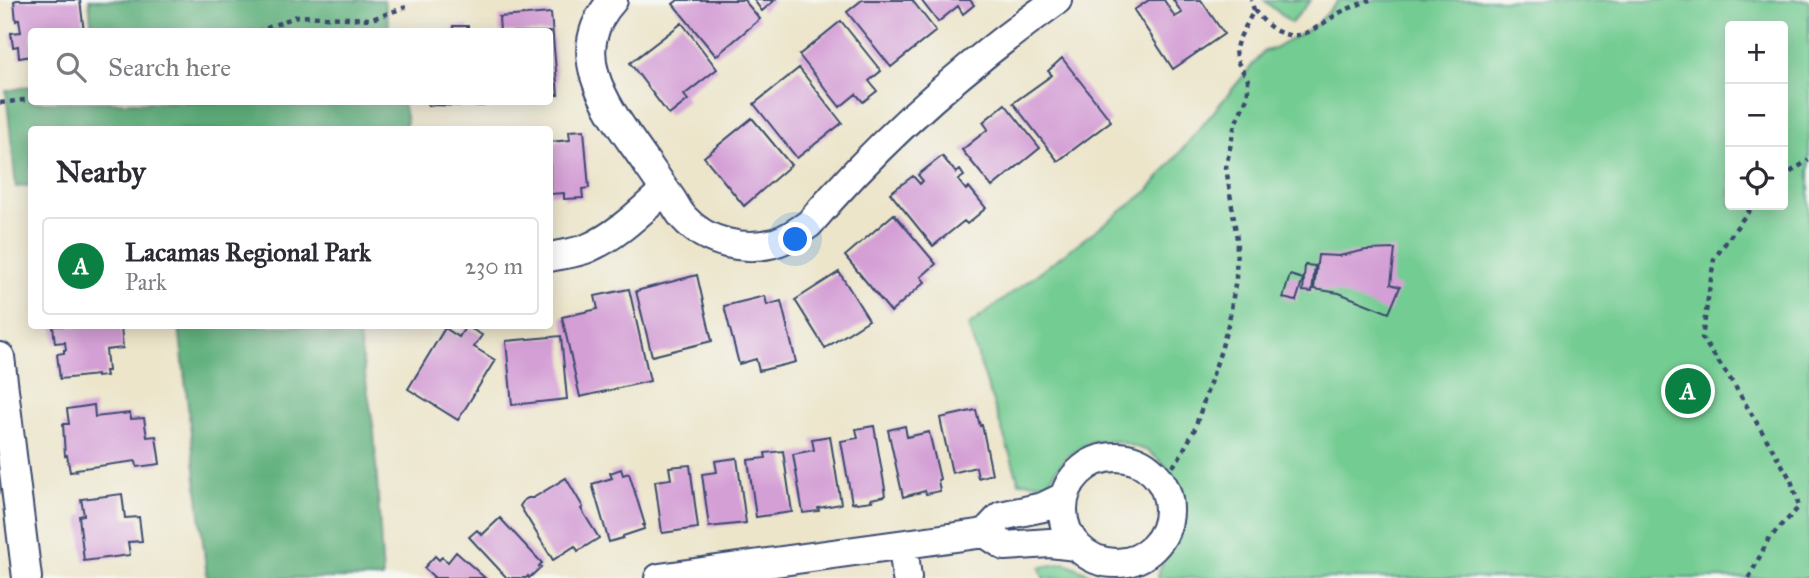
<!DOCTYPE html>
<html lang="en">
<head>
<meta charset="utf-8">
<style>
	:root { --surface:#fff; --page:#f2f2f3; --text:#2b2b33; --muted:#7c7c81; --line:#e1e1e2; --accent:#0b8043 }
	body { margin:0; font-family:"IM FELL Great Primer",serif; background:var(--page); color:var(--text) }
	.controls { position:absolute; right:21px; top:21px; display:grid; overflow:hidden; border-radius:7px; box-shadow:0 4px 18px #0003 }
	.controls button { width:63px; height:63px; display:grid; place-items:center; padding:0; border:0; border-bottom:2px solid var(--line); background:var(--surface); color:var(--text); font:35px sans-serif }
	.you { position:absolute; left:796px; top:240px; width:24px; height:24px; margin:-18px; border:5px solid #fff; border-radius:50%; background:#1a73e8; box-shadow:0 0 0 10px #1a73e833 }
	.badge { display:grid; place-items:center; width:46px; height:46px; border-radius:50%; background:var(--accent); color:#fff; font-size:23px; font-weight:700 }
	.pin { position:absolute; translate:-50% -50%; border:4px solid #fff; box-shadow:0 2px 7px #0006 }
	.list { margin:0; padding:0; list-style:none }
	h2 { display:flex; justify-content:space-between; align-items:center; height:91px; margin:0; padding:0 28px; font-size:30px }
	h2 small { font-size:23px; font-weight:400; color:var(--muted) }
	.list li { display:grid; grid-template-columns:46px 1fr auto; gap:21px; align-items:center; box-sizing:border-box; height:98px; margin:0 14px 14px; padding:0 14px; border:2px solid var(--line); border-radius:7px }
	.list b { display:block; font-size:26px; white-space:nowrap }
	.list p { margin:0; font-size:23px; white-space:nowrap; color:var(--muted) }
	.list em { font-size:23px; font-style:normal; color:var(--muted) }
	.icon { flex:none; width:38px; height:38px; fill:none; stroke:currentColor; stroke-width:2; stroke-linecap:round; stroke-linejoin:round }
	.map { position:relative; flex:none; width:1809px; height:578px; overflow:hidden }
	.search { position:absolute; background:var(--surface); box-shadow:0 4px 18px #0003; left:28px; top:28px; width:525px; height:77px; display:flex; align-items:center; gap:18px; box-sizing:border-box; padding:0 24px; border-radius:7px; color:var(--muted); font-size:26px }
	.panel { position:absolute; background:var(--surface); box-shadow:0 4px 18px #0003; left:28px; top:126px; width:525px; height:203px; border-radius:7px }
	.map>svg:first-child { display:block }
	.green { fill:#73cc92; stroke:#477e78; stroke-width:2; fill-rule:evenodd }
	.forest { fill:#5eb07c; stroke:#3c706d; stroke-width:2 }
	.building { fill:#d49fd5 }
	.lines { fill:none; stroke-linecap:round; stroke-linejoin:round }
	.minor-casing { stroke:#3a4a6e; stroke-width:32 }
	.path { stroke:#3a4a6e; stroke-width:4.5; stroke-dasharray:5 5; stroke-linecap:butt }
	.minor { stroke:#fff; stroke-width:28 }
</style>
</head>
<body>
<div class="map">
<svg width="1809" height="578" viewBox="0 0 1809 578">
	<rect width="100%" height="100%" fill="#f6f6f2"/>
	<filter id="ink" filterUnits="userSpaceOnUse"><feTurbulence type="fractalNoise" baseFrequency=".0143" numOctaves="2"/><feDisplacementMap in="SourceGraphic" scale="14" xChannelSelector="R" yChannelSelector="G"/><feConvolveMatrix kernelMatrix="1 2 1 2 8 2 1 2 1" color-interpolation-filters="sRGB"/></filter>
	<filter id="wash" filterUnits="userSpaceOnUse"><feTurbulence type="fractalNoise" baseFrequency=".00686" numOctaves="4" result="noise"/><feDisplacementMap in="SourceGraphic" scale="28" xChannelSelector="R" yChannelSelector="G"/><feGaussianBlur stdDeviation="1.57" result="paint"/><feColorMatrix in="noise" values="0 0 0 0 0 0 0 0 0 0 0 0 0 0 0 0 0 1.4 0 .05"/><feComposite in="paint" operator="in"/></filter>
	<g filter="url(#wash)">
		<rect width="100%" height="100%" fill="#ece5ca"/>
		<path class="green" d="M1264,0H1311L1291,23Z
			M1339,0H1809V578H1158L1159,571L1183,521L1179,496L1166,466L1148,451L1117,441L1090,442L1066,457L1047,483L1019,482L968,326L1148,191L1264,51L1274,49L1316,25ZM1730,26H1783V205H1730Z
			M1066,563L1090,574L1092,578H1043L1040,567Z"/>
		<path class="forest" d="M89,0H384L390,31H92Z
			M31,86L32,102H403L407,122L403,130H32L31,185L16,187L6,91Z
			M179,326H357L374,430L383,578H207Z"/>
		<g id="blocks">
			<path class="building" d="M17,0H80L84,32H32V56L19,58L18,46L13,47L11,33L21,32L19,19L16,21L14,1Z
				M678,0H744L760,19L716,56L673,4Z
				M754,0H775L762,11Z
				M862,0H912L936,31L891,67L847,12Z
				M921,0H970L974,5L963,14L958,6L938,22Z
				M1149,0H1164L1175,17L1182,13L1173,0H1201L1224,34L1173,69L1134,10Z
				M551,13L558,95H550V32H500L499,17Z
				M841,21L881,71L869,81L877,91L863,102L856,94L840,107L799,55Z
				M682,23L717,69L684,95L688,100L669,115L630,63Z
				M453,26H468V32H453Z
				M1062,58L1111,121L1058,161L1013,103L1052,75L1048,71Z
				M799,68L842,123L797,158L754,104Z
				M427,102H484L483,106L427,105Z
				M1005,104L1040,148L992,187L962,150L988,129L983,122Z
				M752,118L791,165L744,206L704,157Z
				M584,130L589,188L582,189L583,198L564,199V193L550,194V142L570,140L569,131Z
				M942,156L956,173L960,170L964,176L958,180L966,190L969,187L986,208L967,224L964,221L933,246L890,193L913,176L920,184L923,181L918,175Z
				M894,214L936,264L921,277L925,282L891,312L845,256Z
				M1395,249L1391,284L1400,287L1389,313L1339,293L1314,289L1318,255L1339,256L1366,250Z
				M1305,265L1315,266L1312,292L1303,291Z
				M839,272L869,320L825,348L795,300Z
				M697,275L712,341L652,356L636,291Z
				M1290,275L1303,279L1296,301L1283,298Z
				M629,289L650,381L580,397L562,317L598,309L595,296Z
				M765,296L767,305L781,301L796,362L759,371L756,359L739,364L724,306Z
				M53,326H121L123,348L106,350L108,371H105L106,376L97,377V375L60,379L57,354L64,353V350H66L65,342L55,343Z
				M466,326L482,335L474,347L495,360L458,420L408,389L445,328L459,337Z
				M561,336L567,399L512,405L506,341Z
				M94,405L95,417L130,413L131,419L144,418L147,437L156,436L160,464L137,467L136,461L76,469L77,471L70,472L67,455L65,456L63,424H69L67,409Z
				M976,410L980,426L982,425L992,474L978,478L976,467L952,473L940,418Z
				M874,426L885,489H884L885,496L871,499L872,501L857,503L856,502L852,503L841,441L858,438L856,429Z
				M905,426L907,437L929,432L940,479L938,480L940,491L926,494L925,491L903,497L888,430Z
				M830,436L841,504L818,508L819,511L803,513L793,454L814,450L812,439Z
				M783,451L792,512L756,517L748,460L766,458L765,453Z
				M737,458L746,523L709,527L702,474L717,472L715,461Z
				M690,465L698,528L662,533L655,481L671,479L669,467Z
				M621,469L623,475L629,473L645,525H643L644,529L623,536V538L609,542L592,484L612,478L610,473Z
				M566,478L583,507L581,509L599,538L578,551L575,546L553,560L520,506L524,500L528,498H533Z
				M122,494L125,518L139,517L142,541L128,542L130,555L84,561L79,516L84,515L81,499Z
				M500,518L542,563L539,566L541,567L529,578L528,576L526,578H507L469,537L477,530L482,535Z
				M456,552L485,578H433L434,577L424,568L435,556L439,560L442,557L448,562Z"/>
		</g>
	</g>
	<g filter="url(#ink)">
		<use href="#blocks" fill-opacity="0" stroke="#3a4a6e" stroke-width="2"/>
		<g class="lines">
			<g class="minor-casing">
				<path id="minor" d="M613,0C562,56 612,113 645,161C654,174 663,187 672,200C676,206 679,213 684,218C706,243 746,252 777,242C789,238 799,231 809,224C881,139 967,64 1057,0
					M550,257C563,254 576,253 588,248C618,235 641,211 665,190
					M0,357L27,578
					M1063 510a53 53 0 1 1 106 0a53 53 0 1 1-106 0Z
					M985,533L1005,546L1050,543L1076,546
					M903,545L907,578
					M659,578L985,533L1001,516L1043,507L1064,497"/>
			</g>
			<path class="path" d="M1254,10C1261,18 1269,28 1279,32C1302,43 1321,24 1339,13C1349,8 1360,4 1370,0
				M257,32L297,16L372,19L406,7
				M0,103L32,99
				M1783,179L1792,171L1809,160
				M1161,483L1179,458L1194,431L1221,350L1229,321L1236,279L1237,239L1226,167L1235,124L1247,98L1248,90V80L1237,61L1235,51L1238,41L1254,10L1251,0
				M1749,578L1768,540L1799,507L1791,480L1733,383L1702,338L1714,259L1747,213L1756,205"/>
			<use href="#minor" class="minor"/>
		</g>
	</g>
</svg>
<div class="controls">
<button>+</button>
<button>−</button>
<button><svg class="icon" aria-label="locate" viewBox="0 0 24 24"><circle cx="12" cy="12" r="6"/><path d="M12 2v4M12 18v4M2 12h4M18 12h4"/></svg></button>
</div>
<div class="you"></div>
<div class="pin badge" style="left:1688px;top:391px">A</div>
<div class="search"><svg class="icon" aria-label="search" viewBox="0 0 24 24"><circle cx="10" cy="10" r="6"/><path d="M15 15l6 6"/></svg>Search here</div>
<section class="panel">
<h2>Nearby<small></small></h2>
<ul class="list">
<li><span class="badge">A</span><div><b>Lacamas Regional Park</b><p>Park</p></div><em>230 m</em></li>
</ul>
</section>
</div>
</body>
</html>
